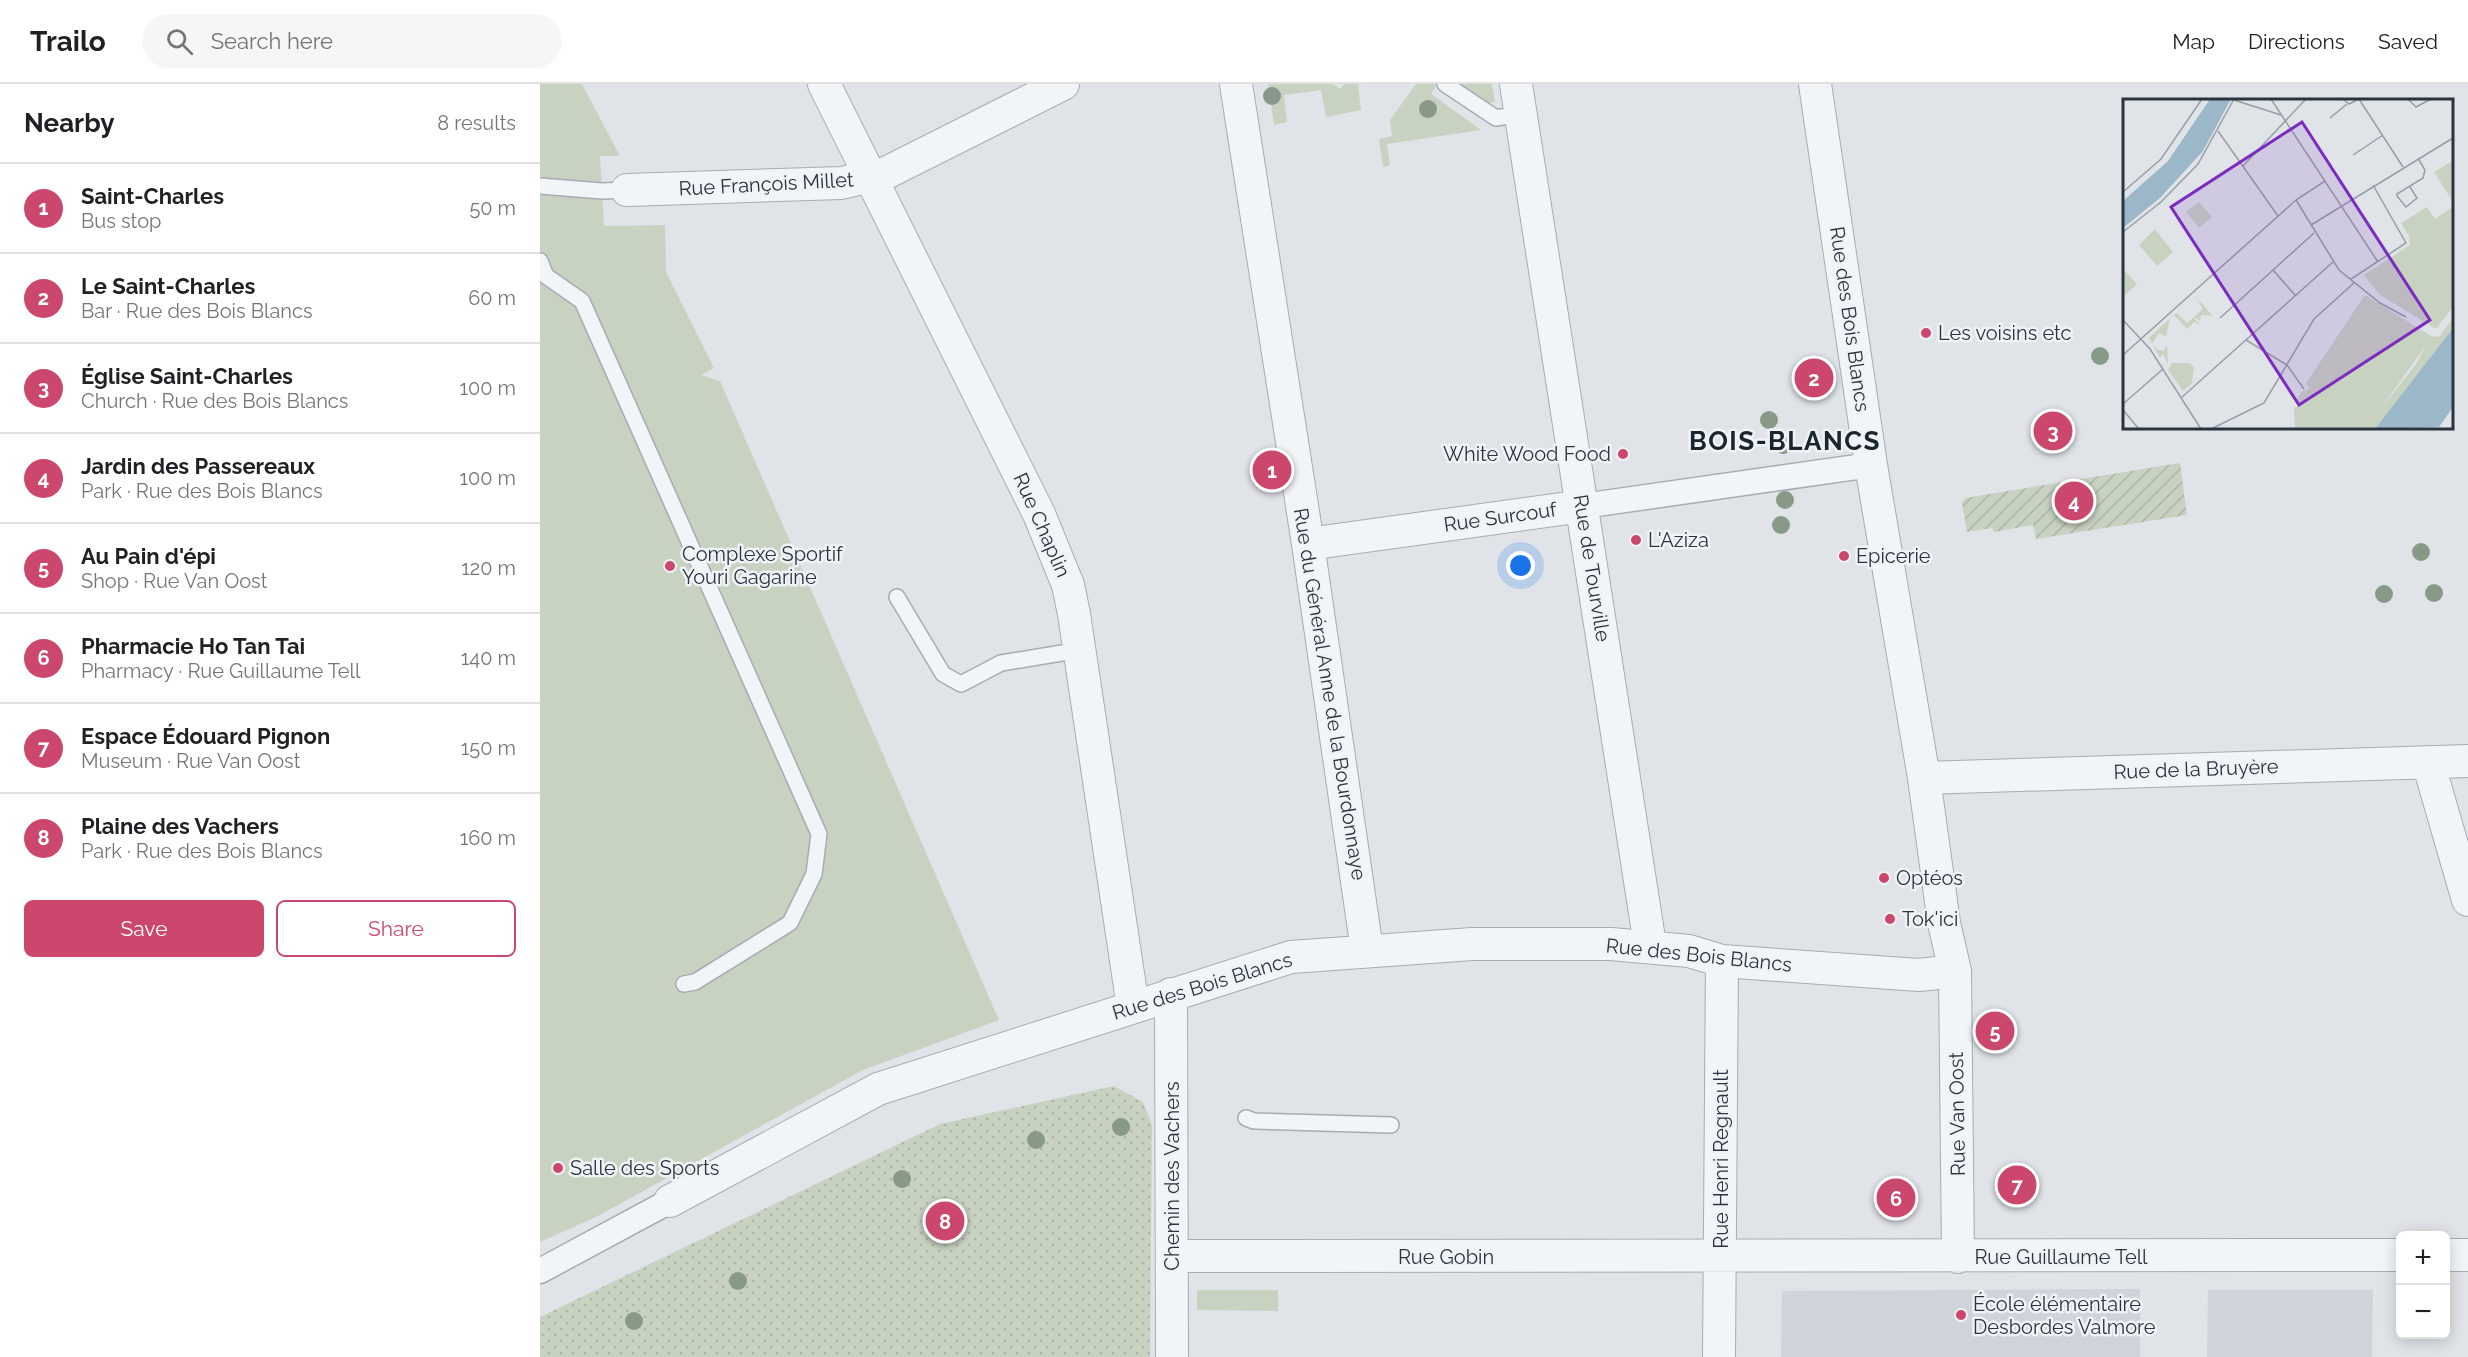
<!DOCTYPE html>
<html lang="en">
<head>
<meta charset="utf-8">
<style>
	:root { --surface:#fff; --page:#f6f6f6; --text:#202124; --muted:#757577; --line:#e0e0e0; --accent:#cb476d }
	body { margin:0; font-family:Raleway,sans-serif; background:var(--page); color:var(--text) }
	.controls { position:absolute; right:18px; bottom:18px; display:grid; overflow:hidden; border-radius:9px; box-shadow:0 3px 15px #0003 }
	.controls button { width:54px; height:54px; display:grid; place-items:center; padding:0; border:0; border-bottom:2px solid var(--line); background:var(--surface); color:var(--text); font:30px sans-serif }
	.you { position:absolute; left:981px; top:482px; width:21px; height:21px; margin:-15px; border:4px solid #fff; border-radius:50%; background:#1a73e8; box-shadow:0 0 0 9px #1a73e833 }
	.badge { display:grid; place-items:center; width:39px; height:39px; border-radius:50%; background:var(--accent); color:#fff; font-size:20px; font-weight:700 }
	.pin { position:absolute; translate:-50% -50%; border:3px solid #fff; box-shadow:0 2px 6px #0006 }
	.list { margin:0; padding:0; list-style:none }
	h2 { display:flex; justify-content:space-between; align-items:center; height:78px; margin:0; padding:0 24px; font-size:26px }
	h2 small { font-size:20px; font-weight:400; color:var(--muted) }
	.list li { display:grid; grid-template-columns:39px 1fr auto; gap:18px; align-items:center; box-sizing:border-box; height:90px; padding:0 24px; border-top:2px solid var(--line) }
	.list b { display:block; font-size:22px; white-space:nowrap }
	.list p { margin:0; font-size:20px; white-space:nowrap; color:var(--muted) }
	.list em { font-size:20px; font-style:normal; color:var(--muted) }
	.actions { display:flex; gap:12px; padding:18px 24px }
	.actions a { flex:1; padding:14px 0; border:2px solid var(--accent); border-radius:9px; text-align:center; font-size:21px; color:var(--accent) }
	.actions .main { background:var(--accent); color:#fff }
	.icon { flex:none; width:33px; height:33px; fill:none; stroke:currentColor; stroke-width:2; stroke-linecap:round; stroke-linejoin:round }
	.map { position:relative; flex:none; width:1928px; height:1273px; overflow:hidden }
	header { display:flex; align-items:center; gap:36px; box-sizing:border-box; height:84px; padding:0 30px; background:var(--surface); border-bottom:2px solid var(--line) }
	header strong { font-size:28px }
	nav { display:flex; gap:33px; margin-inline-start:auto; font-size:21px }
	.search { width:420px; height:54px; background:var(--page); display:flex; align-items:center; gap:15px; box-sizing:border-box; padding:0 21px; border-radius:33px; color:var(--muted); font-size:22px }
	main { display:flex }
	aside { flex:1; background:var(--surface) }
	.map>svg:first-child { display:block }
	.built { fill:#ced4da }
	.grass { fill:#c8d2c1 }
	.park { fill:url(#park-dots) }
	.garden { fill:url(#garden-furrows) }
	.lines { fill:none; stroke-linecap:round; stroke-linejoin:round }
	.service-casing { stroke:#a5acb3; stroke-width:18 }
	.pedestrian-casing { stroke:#a5acb3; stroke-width:27 }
	.minor-casing { stroke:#a5acb3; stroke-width:34 }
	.service { stroke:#f2f5f7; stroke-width:15 }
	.pedestrian { stroke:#f2f5f7; stroke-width:24 }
	.minor { stroke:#f2f5f7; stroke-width:32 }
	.tree { fill:#899987 }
	.poi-dot { fill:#cb476d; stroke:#eff3f6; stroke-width:2 }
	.labels { text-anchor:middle; stroke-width:5; stroke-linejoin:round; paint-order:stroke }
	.street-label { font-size:20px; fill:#293440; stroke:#eff3f6 }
	.poi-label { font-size:20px; fill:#293440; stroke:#eff3f6; text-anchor:start }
	.district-label { font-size:26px; font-weight:bold; letter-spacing:1.5px; fill:#1b2530; stroke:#eff3f6 }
	.inset-road { fill:none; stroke:#979ea5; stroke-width:1.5 }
	.view { fill:#7b2cbf; fill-opacity:0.15; stroke:#7b2cbf; stroke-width:3 }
	.inset-edge { fill:none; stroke:#293440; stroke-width:3 }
</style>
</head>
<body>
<header>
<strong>Trailo</strong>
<div class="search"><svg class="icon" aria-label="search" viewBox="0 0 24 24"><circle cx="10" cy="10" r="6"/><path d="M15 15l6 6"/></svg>Search here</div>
<nav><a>Map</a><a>Directions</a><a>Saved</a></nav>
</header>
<main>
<aside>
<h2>Nearby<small>8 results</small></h2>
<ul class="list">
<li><span class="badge">1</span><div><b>Saint-Charles</b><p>Bus stop</p></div><em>50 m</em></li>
<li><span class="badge">2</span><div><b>Le Saint-Charles</b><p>Bar · Rue des Bois Blancs</p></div><em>60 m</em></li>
<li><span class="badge">3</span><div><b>Église Saint-Charles</b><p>Church · Rue des Bois Blancs</p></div><em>100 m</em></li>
<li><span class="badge">4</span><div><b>Jardin des Passereaux</b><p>Park · Rue des Bois Blancs</p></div><em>100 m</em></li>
<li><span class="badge">5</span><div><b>Au Pain d'épi</b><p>Shop · Rue Van Oost</p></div><em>120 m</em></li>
<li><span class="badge">6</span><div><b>Pharmacie Ho Tan Tai</b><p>Pharmacy · Rue Guillaume Tell</p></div><em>140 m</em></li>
<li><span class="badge">7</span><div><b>Espace Édouard Pignon</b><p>Museum · Rue Van Oost</p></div><em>150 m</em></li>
<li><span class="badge">8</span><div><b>Plaine des Vachers</b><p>Park · Rue des Bois Blancs</p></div><em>160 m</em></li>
</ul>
<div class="actions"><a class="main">Save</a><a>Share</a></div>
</aside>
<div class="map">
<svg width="1928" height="1273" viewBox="0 0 1928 1273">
	<defs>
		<pattern id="park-dots" width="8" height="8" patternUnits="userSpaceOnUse" patternTransform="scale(1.5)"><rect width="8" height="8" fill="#c8d2c1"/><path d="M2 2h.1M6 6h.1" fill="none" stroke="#acb5a7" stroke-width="1.8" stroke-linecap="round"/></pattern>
		<pattern id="garden-furrows" width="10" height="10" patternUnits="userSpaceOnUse" patternTransform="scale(1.5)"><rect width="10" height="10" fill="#c8d2c1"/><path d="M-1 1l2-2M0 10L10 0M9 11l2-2" fill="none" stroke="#acb5a7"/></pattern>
	</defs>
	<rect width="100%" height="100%" fill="#e0e4e9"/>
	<path class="built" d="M1600,1205V1273H1241L1242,1207Z
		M1668,1206H1833L1832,1273H1667Z"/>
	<path class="grass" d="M0,0H42L80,72H60L64,142L125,141L126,188L174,284L161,291L180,297L459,936L323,986L56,1133L0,1158Z
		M728,0H793L800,5L804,0H821L818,1L821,26L786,33L781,6L744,11L747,38L734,41Z
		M876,0H897L891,10L941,46L847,60L850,81L843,83L839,55L852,52L850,36Z
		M918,0H952L955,18L946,19Z
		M657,1206H738V1227L657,1226Z"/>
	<path class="park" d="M574,1002L603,1018L612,1041L610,1273H0V1233L400,1040Z"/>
	<path class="garden" d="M1640,379L1647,431L1496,455L1493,441L1454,448L1452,444L1427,448L1422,419L1425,414Z"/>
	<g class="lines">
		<g class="service-casing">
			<path id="service" d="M905,0L956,34L981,30
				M0,102L62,107L87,106
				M0,177L6,192L42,217L279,750L274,790L250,839L155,898L144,900
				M357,513L403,590L421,600L461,579L540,566
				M706,1034L714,1037L851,1041"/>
		</g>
		<g class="pedestrian-casing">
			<path id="pedestrian" d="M1043,422L1331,381
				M0,1187L130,1117"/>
		</g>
		<g class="minor-casing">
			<path id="minor" d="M284,0L499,430L528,501L534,530L593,923
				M696,0L768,460L827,866
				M976,0L1110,861
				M1275,0L1331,381L1384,694L1404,839L1415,887L1418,1173
				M87,106L301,99L346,89L523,0
				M768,460L1043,422
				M1888,678L1928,816
				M1384,694L1928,677
				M631,910L632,1273
				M130,1117L338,1005L751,873L932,860H1071L1149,867L1182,877L1379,891L1415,887
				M1906,1171H1928
				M632,1172L1860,1171
				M1179,1273L1182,877"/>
		</g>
		<use href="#service" class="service"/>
		<use href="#pedestrian" class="pedestrian"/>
		<use href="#minor" class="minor"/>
	</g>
	<g class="tree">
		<circle cx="732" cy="12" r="9"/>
		<circle cx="888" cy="25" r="9"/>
		<circle cx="1560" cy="272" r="9"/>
		<circle cx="1229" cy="336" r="9"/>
		<circle cx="1243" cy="361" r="9"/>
		<circle cx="1245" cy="416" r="9"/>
		<circle cx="1241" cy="441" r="9"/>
		<circle cx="1881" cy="468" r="9"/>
		<circle cx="1894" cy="509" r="9"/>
		<circle cx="1844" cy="510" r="9"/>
		<circle cx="581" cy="1043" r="9"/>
		<circle cx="496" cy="1056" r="9"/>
		<circle cx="362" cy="1095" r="9"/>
		<circle cx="198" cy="1197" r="9"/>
		<circle cx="94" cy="1237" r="9"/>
	</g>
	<g class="poi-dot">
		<circle cx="1386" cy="249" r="6"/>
		<circle cx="1083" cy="370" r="6"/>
		<circle cx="1096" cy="456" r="6"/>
		<circle cx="1304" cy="472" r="6"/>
		<circle cx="130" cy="482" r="6"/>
		<circle cx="1344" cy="794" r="6"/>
		<circle cx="1350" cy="835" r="6"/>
		<circle cx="18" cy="1084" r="6"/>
		<circle cx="1421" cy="1231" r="6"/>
	</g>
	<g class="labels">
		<g class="street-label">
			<text transform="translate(226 100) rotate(-3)" y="7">Rue François Millet</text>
			<text transform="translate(1310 235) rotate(82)" y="7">Rue des Bois Blancs</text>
			<text transform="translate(960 433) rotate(-8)" y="7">Rue Surcouf</text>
			<text transform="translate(502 441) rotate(66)" y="7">Rue Chaplin</text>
			<text transform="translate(1052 484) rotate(81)" y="7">Rue de Tourville</text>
			<text transform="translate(790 610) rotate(81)" y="7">Rue du Général Anne de la Bourdonnaye</text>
			<text transform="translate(1656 685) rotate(-2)" y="7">Rue de la Bruyère</text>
			<text transform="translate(1159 871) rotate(6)" y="7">Rue des Bois Blancs</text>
			<text transform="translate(662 902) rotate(-17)" y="7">Rue des Bois Blancs</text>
			<text transform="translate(1417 1030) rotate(-91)" y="7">Rue Van Oost</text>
			<text transform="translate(1181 1075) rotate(-90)" y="7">Rue Henri Regnault</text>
			<text transform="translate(632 1092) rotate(-90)" y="7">Chemin des Vachers</text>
			<text x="906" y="1180">Rue Gobin</text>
			<text x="1521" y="1180">Rue Guillaume Tell</text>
		</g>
		<g class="poi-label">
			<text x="1398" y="256">Les voisins etc</text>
			<text x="1071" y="377" text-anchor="end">White Wood Food</text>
			<text x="1108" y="463">L'Aziza</text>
			<text x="142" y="477">Complexe Sportif<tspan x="142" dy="23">Youri Gagarine</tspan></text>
			<text x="1316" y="479">Epicerie</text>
			<text x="1356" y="801">Optéos</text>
			<text x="1362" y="842">Tok'ici</text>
			<text x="30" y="1091">Salle des Sports</text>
			<text x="1433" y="1227">École élémentaire<tspan x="1433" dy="23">Desbordes Valmore</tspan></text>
		</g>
		<g class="district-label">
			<text x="1245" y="366">BOIS-BLANCS</text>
		</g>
	</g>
	<g transform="translate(1583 15)">
		<rect width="330" height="330" fill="#e0e4e9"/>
		<path d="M304,108L312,120L286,137L278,124ZM242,196L308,237L306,242L249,322L238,317L229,330H172L171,309L175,307L173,303L178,293L187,290L183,284ZM72,197L90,217L78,216L77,222L71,218L77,226L71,223L64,230L51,216L54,214L64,224L80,210ZM47,219L43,237L36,234L29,245L35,251L41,252L44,246L45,265L40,255L37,259L26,239ZM49,264H67L71,268L69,284L60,292L45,271Z" fill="#c8d2c1"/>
		<path d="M330,62V103L311,73ZM76,103L89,118L76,129L63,113ZM330,108V208L313,230L257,196L241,176L287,146L286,137ZM32,130L50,153L34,167L16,146ZM0,170L14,185L0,198ZM330,219V229L252,330H229L237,314L249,321L293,265L308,237L316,238Z" fill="#c8d2c1"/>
		<path d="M87,0H108L80,52L37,99L0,129V102L45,62ZM330,229V308L316,328L252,330Z" fill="#9bb7c8"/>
		<path class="inset-road" d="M148,0L255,163M220,0L226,5L236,0M236,0L280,68M285,0L293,8L308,0M111,1L158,16M207,19L224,5M95,32L155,117M230,56L260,36M120,67L183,0M287,88L294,99L283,108L274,97V95L300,79L302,71L295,59M0,93L38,60L79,0M173,101L216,171L257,204L283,218M188,126L330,39M0,133L38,103L75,65L111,0M150,171L172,196M228,180L283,144L250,86M97,219L191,134M0,221L27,250L78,330M123,241L164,266L181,290M0,256L173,101L202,82M58,299L210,163M0,305L40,270M0,311L16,330M88,330L141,304L191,220L232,183"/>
		<path class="view" d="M179,23L307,221L176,306L48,108Z"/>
		<rect width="330" height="330" class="inset-edge"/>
	</g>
</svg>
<div class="controls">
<button>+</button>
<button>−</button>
</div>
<div class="you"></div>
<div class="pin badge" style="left:732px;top:386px">1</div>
<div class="pin badge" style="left:1274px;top:294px">2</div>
<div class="pin badge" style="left:1513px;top:347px">3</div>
<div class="pin badge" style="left:1534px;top:417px">4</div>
<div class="pin badge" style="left:1455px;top:947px">5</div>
<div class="pin badge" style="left:1356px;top:1114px">6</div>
<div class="pin badge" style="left:1477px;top:1101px">7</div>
<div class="pin badge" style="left:405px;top:1137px">8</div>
</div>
</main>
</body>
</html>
